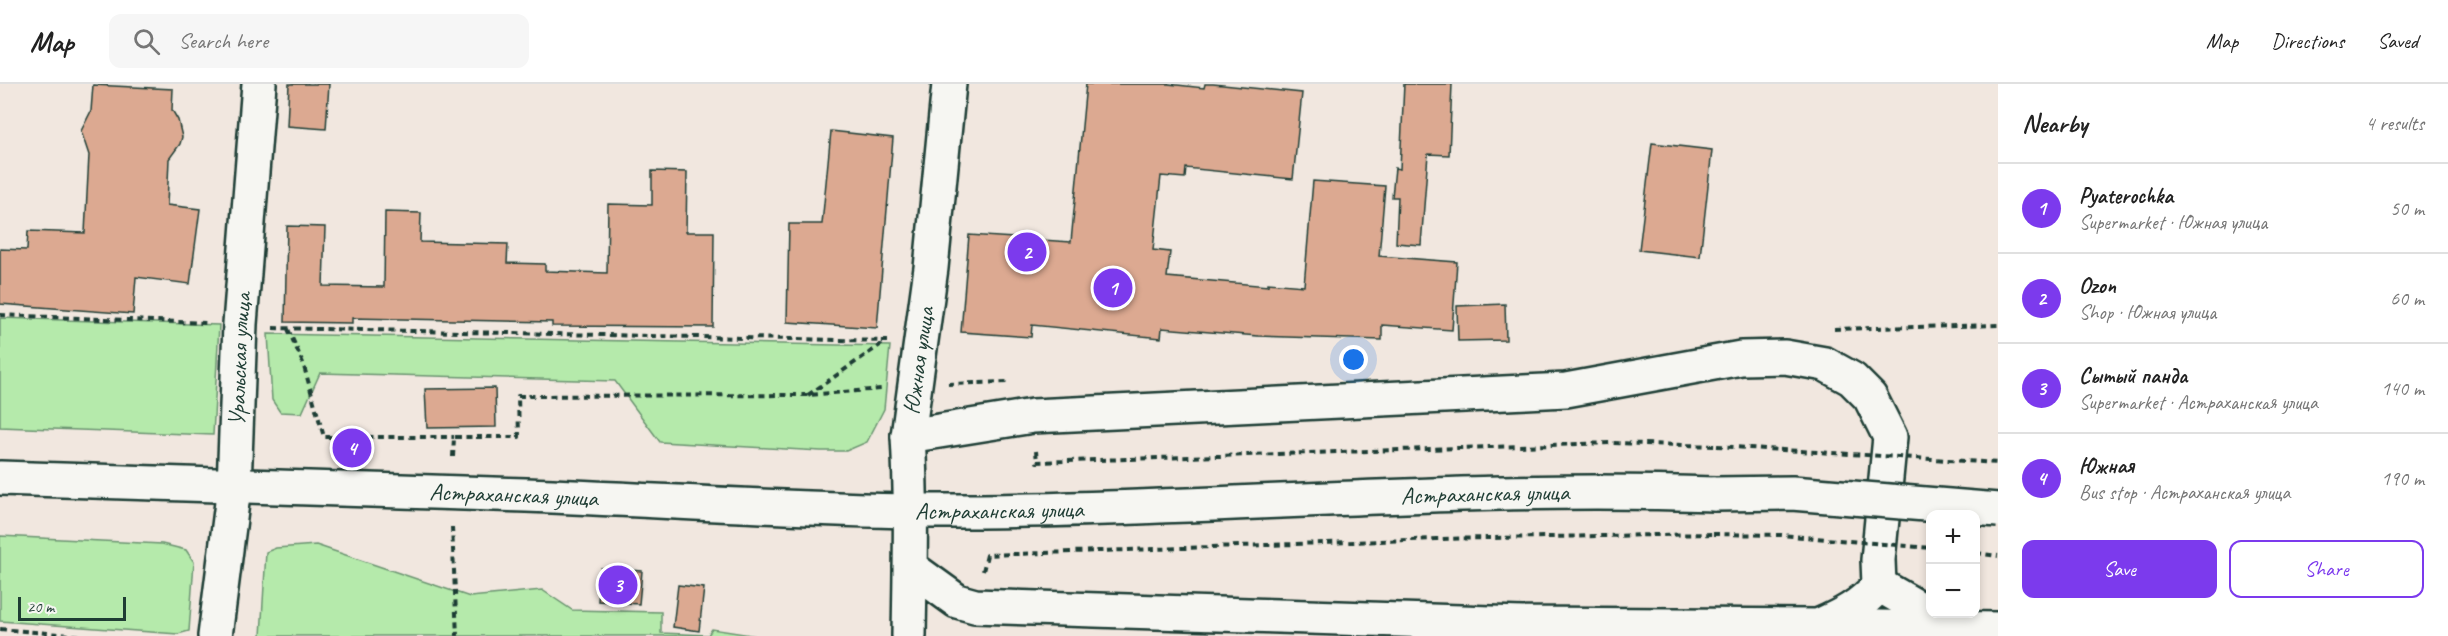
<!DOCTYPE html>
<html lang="en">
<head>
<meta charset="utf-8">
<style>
	:root { --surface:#fff; --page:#f6f6f6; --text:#222; --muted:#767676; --line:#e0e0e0; --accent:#7c3aed }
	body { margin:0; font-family:Caveat,sans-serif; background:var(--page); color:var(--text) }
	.controls { position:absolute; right:18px; bottom:18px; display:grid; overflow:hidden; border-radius:12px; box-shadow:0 3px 9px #0003 }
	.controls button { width:54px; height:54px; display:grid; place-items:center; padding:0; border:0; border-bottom:2px solid var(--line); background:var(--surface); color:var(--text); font:30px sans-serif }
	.scale { position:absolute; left:18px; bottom:15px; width:108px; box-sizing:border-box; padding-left:6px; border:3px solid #1f3d34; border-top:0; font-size:16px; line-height:21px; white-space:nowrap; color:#1f3d34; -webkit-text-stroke:4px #f6f6f2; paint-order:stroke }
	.you { position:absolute; left:1354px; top:276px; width:21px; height:21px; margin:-15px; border:4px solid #fff; border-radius:50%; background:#1a73e8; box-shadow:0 0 0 9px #1a73e833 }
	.badge { display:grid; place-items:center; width:39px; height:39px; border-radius:50%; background:var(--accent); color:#fff; font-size:20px; font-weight:700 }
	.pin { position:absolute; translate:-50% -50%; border:3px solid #fff; box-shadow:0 2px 6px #0006 }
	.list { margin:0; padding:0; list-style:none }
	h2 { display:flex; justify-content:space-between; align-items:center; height:78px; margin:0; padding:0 24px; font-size:26px }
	h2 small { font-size:20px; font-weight:400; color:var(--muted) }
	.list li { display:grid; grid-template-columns:39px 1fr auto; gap:18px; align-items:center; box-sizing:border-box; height:90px; padding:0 24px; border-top:2px solid var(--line) }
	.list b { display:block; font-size:22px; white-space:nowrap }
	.list p { margin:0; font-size:20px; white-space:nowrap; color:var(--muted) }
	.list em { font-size:20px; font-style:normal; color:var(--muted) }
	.actions { display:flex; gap:12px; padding:18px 24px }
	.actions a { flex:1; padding:14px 0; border:2px solid var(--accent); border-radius:12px; text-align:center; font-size:21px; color:var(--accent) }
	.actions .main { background:var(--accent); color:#fff }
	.icon { flex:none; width:33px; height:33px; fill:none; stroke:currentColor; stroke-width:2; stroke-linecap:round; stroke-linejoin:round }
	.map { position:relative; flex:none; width:1998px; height:552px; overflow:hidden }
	header { display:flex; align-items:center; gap:36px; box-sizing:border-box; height:84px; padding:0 30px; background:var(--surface); border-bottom:2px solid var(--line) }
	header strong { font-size:28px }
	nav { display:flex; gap:33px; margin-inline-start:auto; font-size:21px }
	.search { width:420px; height:54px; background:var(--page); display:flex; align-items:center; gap:15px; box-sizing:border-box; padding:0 21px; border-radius:12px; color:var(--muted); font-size:22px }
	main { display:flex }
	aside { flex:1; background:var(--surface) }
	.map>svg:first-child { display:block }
	.green { fill:#b5eaab; stroke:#6a9470; stroke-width:1.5 }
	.building { fill:#dca991; stroke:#1f3d34; stroke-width:1.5 }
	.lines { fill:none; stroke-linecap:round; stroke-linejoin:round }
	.minor-casing { stroke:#1f3d34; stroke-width:38 }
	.tertiary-casing { stroke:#1f3d34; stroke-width:38 }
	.primary-casing { stroke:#1f3d34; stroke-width:38 }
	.path { stroke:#1f3d34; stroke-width:4; stroke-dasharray:6 4.5; stroke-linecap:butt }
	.minor { stroke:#f6f6f2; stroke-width:33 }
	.tertiary { stroke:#f6f6f2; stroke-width:33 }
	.primary { stroke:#f6f6f2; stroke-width:33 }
	.primary-bridge-casing { stroke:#1f3d34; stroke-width:38; stroke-linecap:butt }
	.path-bridge { stroke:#1f3d34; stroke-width:4; stroke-dasharray:6 4.5; stroke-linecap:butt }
	.primary-bridge { stroke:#f6f6f2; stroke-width:33 }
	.labels { text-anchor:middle; stroke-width:5; stroke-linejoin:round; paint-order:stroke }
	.street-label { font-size:24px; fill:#1f3d34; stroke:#f6f6f2 }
</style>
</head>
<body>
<header>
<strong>Map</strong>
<div class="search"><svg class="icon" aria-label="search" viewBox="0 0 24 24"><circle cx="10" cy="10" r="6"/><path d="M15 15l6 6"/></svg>Search here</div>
<nav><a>Map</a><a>Directions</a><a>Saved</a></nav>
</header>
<main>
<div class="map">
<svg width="1998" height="552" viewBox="0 0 1998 552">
	<rect width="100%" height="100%" fill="#f1e7df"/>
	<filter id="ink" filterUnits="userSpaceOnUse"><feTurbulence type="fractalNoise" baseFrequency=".0167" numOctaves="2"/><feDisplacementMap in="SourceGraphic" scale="12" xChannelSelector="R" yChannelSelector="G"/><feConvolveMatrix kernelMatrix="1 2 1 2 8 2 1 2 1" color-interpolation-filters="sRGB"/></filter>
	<g filter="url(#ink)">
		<path class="green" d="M0,234L219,241L213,351L0,343Z
			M268,250L890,262L884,325L867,358L846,367H821L660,358L615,297L320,289L302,329L280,328L272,316Z
			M0,452L162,460L186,466L194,478L189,547L178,550L0,537Z
			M316,461L470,513L542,506L572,526L661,528V549L708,551L712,545L757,552H261L266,468L276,464Z"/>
		<path class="building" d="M289,0H329L326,45L287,42Z
			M1086,0H1168L1204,4L1205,0H1213L1302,9L1293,95L1186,84L1185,94L1161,92L1153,166L1170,168L1167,193L1268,202V199L1304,202L1313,97L1385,102L1379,172L1457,178L1452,246L1382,241V256L1258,252L1162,244L1161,254L1032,241L1031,253L961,248L969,151L1071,158Z
			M1404,0H1452L1449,71L1428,70L1421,161L1396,159L1398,113H1392L1395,84L1400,85Z
			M93,1L173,5L172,26L178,36L182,53L180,60L169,75L167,121L200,125L190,200L136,193L133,230L0,220V165L27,166L28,147L85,149L89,71L81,47L91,27Z
			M831,47L893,54L877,244L787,238L789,140H822Z
			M1652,59L1712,66L1700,173L1639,166Z
			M652,87L687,88L686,148H714L713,243L552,242V238L352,234V239L285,238L287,142L325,143L323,202L384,203L385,128L421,129L420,158L508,160L507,179L545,180V187L607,189L608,120L652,121Z
			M1505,220L1506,256L1458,257L1457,222Z
			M495,304L496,343L427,344L425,305Z
			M601,484L642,487L639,520L598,517Z
			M678,501L704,504L699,547L673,543Z"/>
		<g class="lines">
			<g class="minor-casing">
				<g id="minor">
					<path id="s1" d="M908,352L931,184L949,0"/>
					<path d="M1879,501L1931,531L1952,537"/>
					<path d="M1818,542L1998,545"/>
				</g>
			</g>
			<g class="tertiary-casing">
				<g id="tertiary">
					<path id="s2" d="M215,552L234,403L240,240L259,0"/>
					<path d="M909,552C910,485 912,419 908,352L1033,332L1566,306L1741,274L1785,273L1825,280L1852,295L1870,313L1890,353L1878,476L1879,501C1861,522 1843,531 1818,542L1522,540L975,522L957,517L910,483"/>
				</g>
			</g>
			<g class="primary-casing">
				<g id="primary">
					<path id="s3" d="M0,394C175,401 351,404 526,411C655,416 784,425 913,427C1181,429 1448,400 1715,410"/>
				</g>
			</g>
			<path class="path" d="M0,231L206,239
				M273,244L887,257
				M288,245L303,279L324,353H454
				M1834,245L1998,241
				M948,300L1007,298
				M808,311L886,257
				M1036,367L1037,378L1611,359L1717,362
				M453,373L454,353H519L518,312L808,311L881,305
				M452,443L457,552
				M1976,469L1998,472
				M983,487L987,471L1436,455L1713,450
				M0,545L82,552"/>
			<use href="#minor" class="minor"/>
			<use href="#tertiary" class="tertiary"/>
			<use href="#primary" class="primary"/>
			<g class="primary-bridge-casing">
				<path id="primary-bridge" d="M1715,410L1792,409L1998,426"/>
			</g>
			<path class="path-bridge" d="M1717,362L1998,379
				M1713,450L1781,451L1930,464"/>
			<use href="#primary-bridge" class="primary-bridge"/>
		</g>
	</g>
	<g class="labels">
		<g class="street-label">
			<text dy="8" stroke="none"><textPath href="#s2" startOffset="278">Уральская улица</textPath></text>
			<text dy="8" stroke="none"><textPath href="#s1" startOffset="76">Южная улица</textPath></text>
			<text dy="8" stroke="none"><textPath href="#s3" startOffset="514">Астраханская улица</textPath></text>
			<text dy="8" stroke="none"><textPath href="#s3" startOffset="1486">Астраханская улица</textPath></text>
			<text dy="8" stroke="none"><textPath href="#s3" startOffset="1000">Астраханская улица</textPath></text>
		</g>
	</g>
</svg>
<div class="controls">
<button>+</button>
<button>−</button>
</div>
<div class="scale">20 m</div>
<div class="you"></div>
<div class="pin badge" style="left:1113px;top:204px">1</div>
<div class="pin badge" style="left:1027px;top:168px">2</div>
<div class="pin badge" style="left:618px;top:501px">3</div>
<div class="pin badge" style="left:352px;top:364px">4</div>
</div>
<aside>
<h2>Nearby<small>4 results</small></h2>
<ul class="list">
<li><span class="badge">1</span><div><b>Pyaterochka</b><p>Supermarket · Южная улица</p></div><em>50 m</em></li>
<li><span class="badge">2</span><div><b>Ozon</b><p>Shop · Южная улица</p></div><em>60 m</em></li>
<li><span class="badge">3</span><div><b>Сытый панда</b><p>Supermarket · Астраханская улица</p></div><em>140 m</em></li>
<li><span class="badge">4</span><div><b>Южная</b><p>Bus stop · Астраханская улица</p></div><em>190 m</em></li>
</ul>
<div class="actions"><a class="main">Save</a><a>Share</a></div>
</aside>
</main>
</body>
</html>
